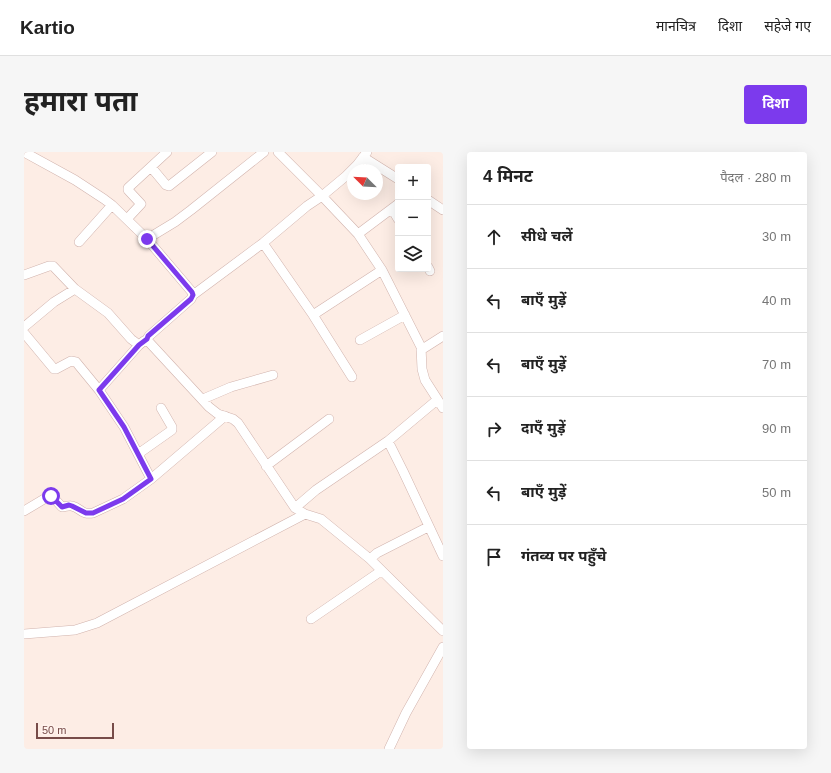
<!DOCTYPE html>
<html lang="hi">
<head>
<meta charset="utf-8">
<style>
	:root { --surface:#fff; --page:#f6f6f6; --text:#222; --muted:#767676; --line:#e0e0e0; --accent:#7c3aed }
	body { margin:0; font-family:Arial,"Noto Sans Devanagari",sans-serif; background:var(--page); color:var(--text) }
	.controls { position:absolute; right:12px; top:12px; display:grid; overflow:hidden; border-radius:4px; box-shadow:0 4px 16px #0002 }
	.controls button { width:36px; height:36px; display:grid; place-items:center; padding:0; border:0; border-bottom:1px solid var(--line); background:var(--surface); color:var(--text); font:20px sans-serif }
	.compass { position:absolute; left:323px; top:12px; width:36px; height:36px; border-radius:50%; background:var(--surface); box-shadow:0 4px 16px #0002; rotate:294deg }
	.scale { position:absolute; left:12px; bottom:10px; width:78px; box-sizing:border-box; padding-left:4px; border:2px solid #774c49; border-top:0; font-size:11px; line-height:14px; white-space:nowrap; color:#774c49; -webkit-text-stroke:3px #fff2ec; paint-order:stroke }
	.stop { position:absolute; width:12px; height:12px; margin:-9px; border:3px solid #7c3aed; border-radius:50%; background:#fff }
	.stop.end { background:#7c3aed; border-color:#fff; box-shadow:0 1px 4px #0008 }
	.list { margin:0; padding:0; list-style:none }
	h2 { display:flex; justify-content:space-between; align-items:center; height:52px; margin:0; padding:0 16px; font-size:17px }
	h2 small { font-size:13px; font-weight:400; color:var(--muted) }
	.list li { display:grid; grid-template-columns:26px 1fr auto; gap:12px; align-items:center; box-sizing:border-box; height:64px; padding:0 16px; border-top:1px solid var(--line) }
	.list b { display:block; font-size:15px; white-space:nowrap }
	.list em { font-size:13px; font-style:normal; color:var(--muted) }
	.icon { flex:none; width:22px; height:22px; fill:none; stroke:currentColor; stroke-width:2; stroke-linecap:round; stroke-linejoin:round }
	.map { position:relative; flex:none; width:419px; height:597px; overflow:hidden; border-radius:4px }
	header { display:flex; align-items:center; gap:24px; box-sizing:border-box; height:56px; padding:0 20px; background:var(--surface); border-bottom:1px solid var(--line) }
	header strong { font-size:19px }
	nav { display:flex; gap:22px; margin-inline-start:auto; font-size:14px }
	.intro { display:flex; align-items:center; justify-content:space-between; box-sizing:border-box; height:96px; padding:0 24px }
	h1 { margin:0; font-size:28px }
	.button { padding:10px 18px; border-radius:4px; background:var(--accent); color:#fff; font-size:14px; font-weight:700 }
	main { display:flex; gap:24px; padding:0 24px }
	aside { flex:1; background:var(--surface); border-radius:4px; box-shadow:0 4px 16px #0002 }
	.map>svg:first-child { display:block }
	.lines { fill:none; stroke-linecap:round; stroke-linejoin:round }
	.minor-casing { stroke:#d1b3ad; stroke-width:10 }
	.minor { stroke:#fff; stroke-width:9 }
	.route { stroke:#7c3aed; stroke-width:5 }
</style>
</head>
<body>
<header>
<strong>Kartio</strong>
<nav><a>मानचित्र</a><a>दिशा</a><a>सहेजे गए</a></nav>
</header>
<div class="intro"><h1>हमारा पता</h1><a class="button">दिशा</a></div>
<main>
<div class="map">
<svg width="419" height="597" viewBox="0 0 419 597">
	<rect width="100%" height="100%" fill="#fdede5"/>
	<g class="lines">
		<g class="minor-casing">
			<path id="minor" d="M0,0L51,28L80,47L88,53L123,87L168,140L169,143L167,147L125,184L123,187L124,189L185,255L194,262L209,267L214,271L271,356L281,362L297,367L346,407L419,479
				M254,0L298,44L334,82L358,118L397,195L398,217L401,228L419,256
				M339,5L374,27
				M127,15L142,33L145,34L188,0
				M404,48L419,58
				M368,57L374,67
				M103,67L117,52L104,38V36L143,0
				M334,82L374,52
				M123,87L151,70L167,58L240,0
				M55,90L88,53
				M239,91L289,163
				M404,115L406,119
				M0,123L25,114H29L51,137L84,161L107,187L115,193
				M169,143L239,91L283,54L298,44L322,24L333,13L343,0
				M0,175L30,150L51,137
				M0,181L30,217H32L47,209L52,210L75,238L100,275L127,327
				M336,188L381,163
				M397,198L419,184
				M328,225L289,163L358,118
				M75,238L115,193L120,189
				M179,247L207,235L249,223
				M364,289L379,319L419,404
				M114,302L148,278V275L137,256
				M242,314L305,267
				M271,356L292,338L364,289L413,248
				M0,359L25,344L29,345L38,355C41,355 45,353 48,354C57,356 57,363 69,361L99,347L127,327L201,264
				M346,407L353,401L404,375
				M287,467L357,419
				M0,482L51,478L73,471L281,362
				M365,597L382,561L419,495"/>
		</g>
		<use href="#minor" class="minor"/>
	</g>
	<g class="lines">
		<path class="route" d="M27,344L38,355L45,353L48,354L62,361H69L99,347L127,327L100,275L75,238L115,193L123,187L124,184L167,147L169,143L168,140L123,87"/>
	</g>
</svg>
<div class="controls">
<button>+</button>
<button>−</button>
<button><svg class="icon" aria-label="layers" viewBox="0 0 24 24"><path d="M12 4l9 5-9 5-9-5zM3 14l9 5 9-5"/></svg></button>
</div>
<svg class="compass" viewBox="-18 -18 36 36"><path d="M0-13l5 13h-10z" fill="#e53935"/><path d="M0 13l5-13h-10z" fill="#767676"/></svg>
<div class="scale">50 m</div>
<div class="stop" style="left:27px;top:344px"></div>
<div class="stop end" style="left:123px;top:87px"></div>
</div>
<aside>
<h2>4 मिनट<small>पैदल · 280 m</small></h2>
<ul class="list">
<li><svg class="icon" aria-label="ahead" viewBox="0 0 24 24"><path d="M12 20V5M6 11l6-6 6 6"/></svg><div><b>सीधे चलें</b></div><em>30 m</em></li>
<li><svg class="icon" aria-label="left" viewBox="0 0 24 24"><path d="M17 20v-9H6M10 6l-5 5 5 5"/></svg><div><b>बाएँ मुड़ें</b></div><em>40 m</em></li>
<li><svg class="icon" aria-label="left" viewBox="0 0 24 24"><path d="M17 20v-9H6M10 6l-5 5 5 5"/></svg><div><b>बाएँ मुड़ें</b></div><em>70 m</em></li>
<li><svg class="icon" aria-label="right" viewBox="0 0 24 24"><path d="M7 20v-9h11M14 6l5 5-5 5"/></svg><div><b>दाएँ मुड़ें</b></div><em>90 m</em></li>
<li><svg class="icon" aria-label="left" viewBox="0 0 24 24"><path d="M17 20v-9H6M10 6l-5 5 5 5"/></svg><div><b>बाएँ मुड़ें</b></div><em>50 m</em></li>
<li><svg class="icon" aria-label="arrive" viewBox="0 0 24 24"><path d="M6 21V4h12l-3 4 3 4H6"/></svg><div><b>गंतव्य पर पहुँचे</b></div></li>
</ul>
</aside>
</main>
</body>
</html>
